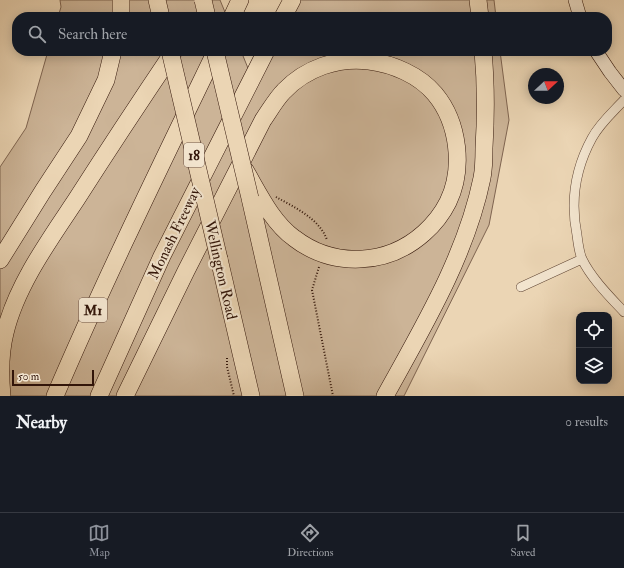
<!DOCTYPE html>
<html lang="en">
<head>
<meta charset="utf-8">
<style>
	:root { --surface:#171b24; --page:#20242c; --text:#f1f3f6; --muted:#9ea1a6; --line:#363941; --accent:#8c9099 }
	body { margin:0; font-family:"IM FELL Double Pica",serif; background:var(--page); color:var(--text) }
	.controls { position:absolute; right:12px; bottom:12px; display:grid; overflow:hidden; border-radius:8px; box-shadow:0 2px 10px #0003 }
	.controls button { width:36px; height:36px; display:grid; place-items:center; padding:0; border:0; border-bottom:1px solid var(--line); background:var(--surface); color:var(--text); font:20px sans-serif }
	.compass { position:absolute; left:528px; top:68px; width:36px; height:36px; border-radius:50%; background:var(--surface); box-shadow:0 2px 10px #0003; rotate:68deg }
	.scale { position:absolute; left:12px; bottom:10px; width:82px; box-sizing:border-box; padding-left:4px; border:2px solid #321509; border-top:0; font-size:11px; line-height:14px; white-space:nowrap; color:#321509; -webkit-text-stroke:3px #f2e4ce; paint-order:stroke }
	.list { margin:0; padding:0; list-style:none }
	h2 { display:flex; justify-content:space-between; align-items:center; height:52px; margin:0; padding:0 16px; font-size:17px }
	h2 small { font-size:13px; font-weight:400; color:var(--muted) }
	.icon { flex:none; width:22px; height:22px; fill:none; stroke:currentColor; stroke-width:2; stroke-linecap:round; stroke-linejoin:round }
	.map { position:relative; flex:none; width:624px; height:396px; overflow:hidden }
	.search { position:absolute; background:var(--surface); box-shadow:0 2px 10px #0003; left:12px; right:12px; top:12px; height:44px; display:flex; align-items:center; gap:10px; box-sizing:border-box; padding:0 14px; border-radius:16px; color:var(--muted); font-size:15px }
	.sheet { height:116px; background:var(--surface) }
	nav { display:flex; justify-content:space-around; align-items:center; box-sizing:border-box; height:56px; border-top:1px solid var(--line); background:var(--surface); font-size:11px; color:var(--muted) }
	nav a { display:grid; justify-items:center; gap:2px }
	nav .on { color:var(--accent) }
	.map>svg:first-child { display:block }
	.green { fill:#ccb497; stroke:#7f6450 }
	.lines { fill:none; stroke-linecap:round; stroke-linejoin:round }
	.street-casing { stroke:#604534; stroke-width:10 }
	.secondary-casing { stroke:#321509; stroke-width:14 }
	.highway-casing { stroke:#321509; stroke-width:18 }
	.path { stroke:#321509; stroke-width:2; stroke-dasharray:1 2; stroke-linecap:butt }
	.street { stroke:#f2e4ce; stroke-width:9 }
	.secondary { stroke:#f2e4ce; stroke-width:13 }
	.highway { stroke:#ebd5b4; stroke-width:17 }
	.highway-bridge-casing { stroke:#321509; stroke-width:18; stroke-linecap:butt }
	.highway-bridge { stroke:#ebd5b4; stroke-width:17 }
	.labels { text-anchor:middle; stroke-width:4; stroke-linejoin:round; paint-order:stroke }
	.shield { fill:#f2e4ce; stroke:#6c5344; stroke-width:1 }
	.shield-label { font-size:14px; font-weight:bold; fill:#321509 }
	.street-label { font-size:15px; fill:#321509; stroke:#f2e4ce }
</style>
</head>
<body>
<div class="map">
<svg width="624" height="396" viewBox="0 0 624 396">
	<rect width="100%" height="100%" fill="#ebd5b4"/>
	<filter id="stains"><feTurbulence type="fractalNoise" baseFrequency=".005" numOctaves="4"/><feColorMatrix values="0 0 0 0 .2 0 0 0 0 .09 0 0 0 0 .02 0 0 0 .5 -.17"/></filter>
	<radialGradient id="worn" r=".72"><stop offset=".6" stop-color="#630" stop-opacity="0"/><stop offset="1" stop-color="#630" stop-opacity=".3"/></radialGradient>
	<path class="green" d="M60,0H220L227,17H58L61,7Z
		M292,0H494L496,17H283Z
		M48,51H241L252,78L266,51H500L509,120L489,225L404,396H0V167L26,128Z"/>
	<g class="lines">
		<g class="street-casing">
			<path id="street" d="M624,100C613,112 600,123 592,138C575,169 570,200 577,235C578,243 579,252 582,259C591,278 610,297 624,312
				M521,287L582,259"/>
		</g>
		<g class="secondary-casing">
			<path id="secondary" d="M575,0L580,17
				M596,51L610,72L624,90"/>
		</g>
		<g class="highway-casing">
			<path id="highway" d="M157,0L161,17
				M478,0L480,17
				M121,17V0
				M232,17L240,0
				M283,17L292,0
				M250,198L295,396
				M219,259L251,396
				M0,260L43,191L79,136L106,80L113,51
				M2,396C0,375 0,353 5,333C16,286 50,239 76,200C108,150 141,100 174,51
				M55,396C105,279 161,165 216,51
				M99,396L162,256L266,51
				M125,396L186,271L263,120C270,110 276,99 284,91C306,68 338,57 369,61C393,64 419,75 435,94C459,123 464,169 448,202C442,214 433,225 424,233C387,266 333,268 294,238C272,222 259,194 245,170
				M385,396C423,327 466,256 482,178C484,168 484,158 484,148C486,115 486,83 483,51"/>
		</g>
		<path class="path" d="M276,197C294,207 320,219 327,240
			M319,267L312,290L333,396
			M227,358V367L234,396"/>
		<use href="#street" class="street"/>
		<use href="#secondary" class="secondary"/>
		<use href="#highway" class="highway"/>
		<g class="highway-bridge-casing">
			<path id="highway-bridge" d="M203,0L207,17
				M170,51L219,259
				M215,51L250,198"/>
		</g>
		<use href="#highway-bridge" class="highway-bridge"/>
	</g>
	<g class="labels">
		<g class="shield">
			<rect x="184" y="143" width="20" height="24" rx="3"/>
			<rect x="79" y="298" width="28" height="24" rx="3"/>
		</g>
		<g class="shield-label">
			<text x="194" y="160">18</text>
			<text x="93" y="315">M1</text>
		</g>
		<g class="street-label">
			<text transform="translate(174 233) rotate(-64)" y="5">Monash Freeway</text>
			<text transform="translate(221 270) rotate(77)" y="5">Wellington Road</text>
		</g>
	</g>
	<rect width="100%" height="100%" filter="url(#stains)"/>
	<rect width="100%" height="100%" fill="url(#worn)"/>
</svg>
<div class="controls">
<button><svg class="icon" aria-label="locate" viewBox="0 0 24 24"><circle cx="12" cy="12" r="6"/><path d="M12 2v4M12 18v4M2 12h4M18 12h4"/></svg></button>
<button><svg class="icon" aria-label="layers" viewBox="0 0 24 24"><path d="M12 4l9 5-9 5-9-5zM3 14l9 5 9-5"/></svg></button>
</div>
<svg class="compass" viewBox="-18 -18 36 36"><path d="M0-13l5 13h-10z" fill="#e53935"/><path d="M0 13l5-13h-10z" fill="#9ea1a6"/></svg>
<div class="scale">50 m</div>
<div class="search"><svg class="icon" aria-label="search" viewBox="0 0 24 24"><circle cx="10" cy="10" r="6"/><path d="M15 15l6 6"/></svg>Search here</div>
</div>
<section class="sheet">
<h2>Nearby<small>0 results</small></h2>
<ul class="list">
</ul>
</section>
<nav>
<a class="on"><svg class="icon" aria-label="map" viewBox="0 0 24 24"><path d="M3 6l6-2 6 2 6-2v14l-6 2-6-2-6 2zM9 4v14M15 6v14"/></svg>Map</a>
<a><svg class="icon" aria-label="directions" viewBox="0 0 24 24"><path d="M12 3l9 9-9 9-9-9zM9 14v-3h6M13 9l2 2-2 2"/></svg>Directions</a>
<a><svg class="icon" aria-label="saved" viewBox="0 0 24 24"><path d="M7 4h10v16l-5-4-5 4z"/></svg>Saved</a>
</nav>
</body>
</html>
